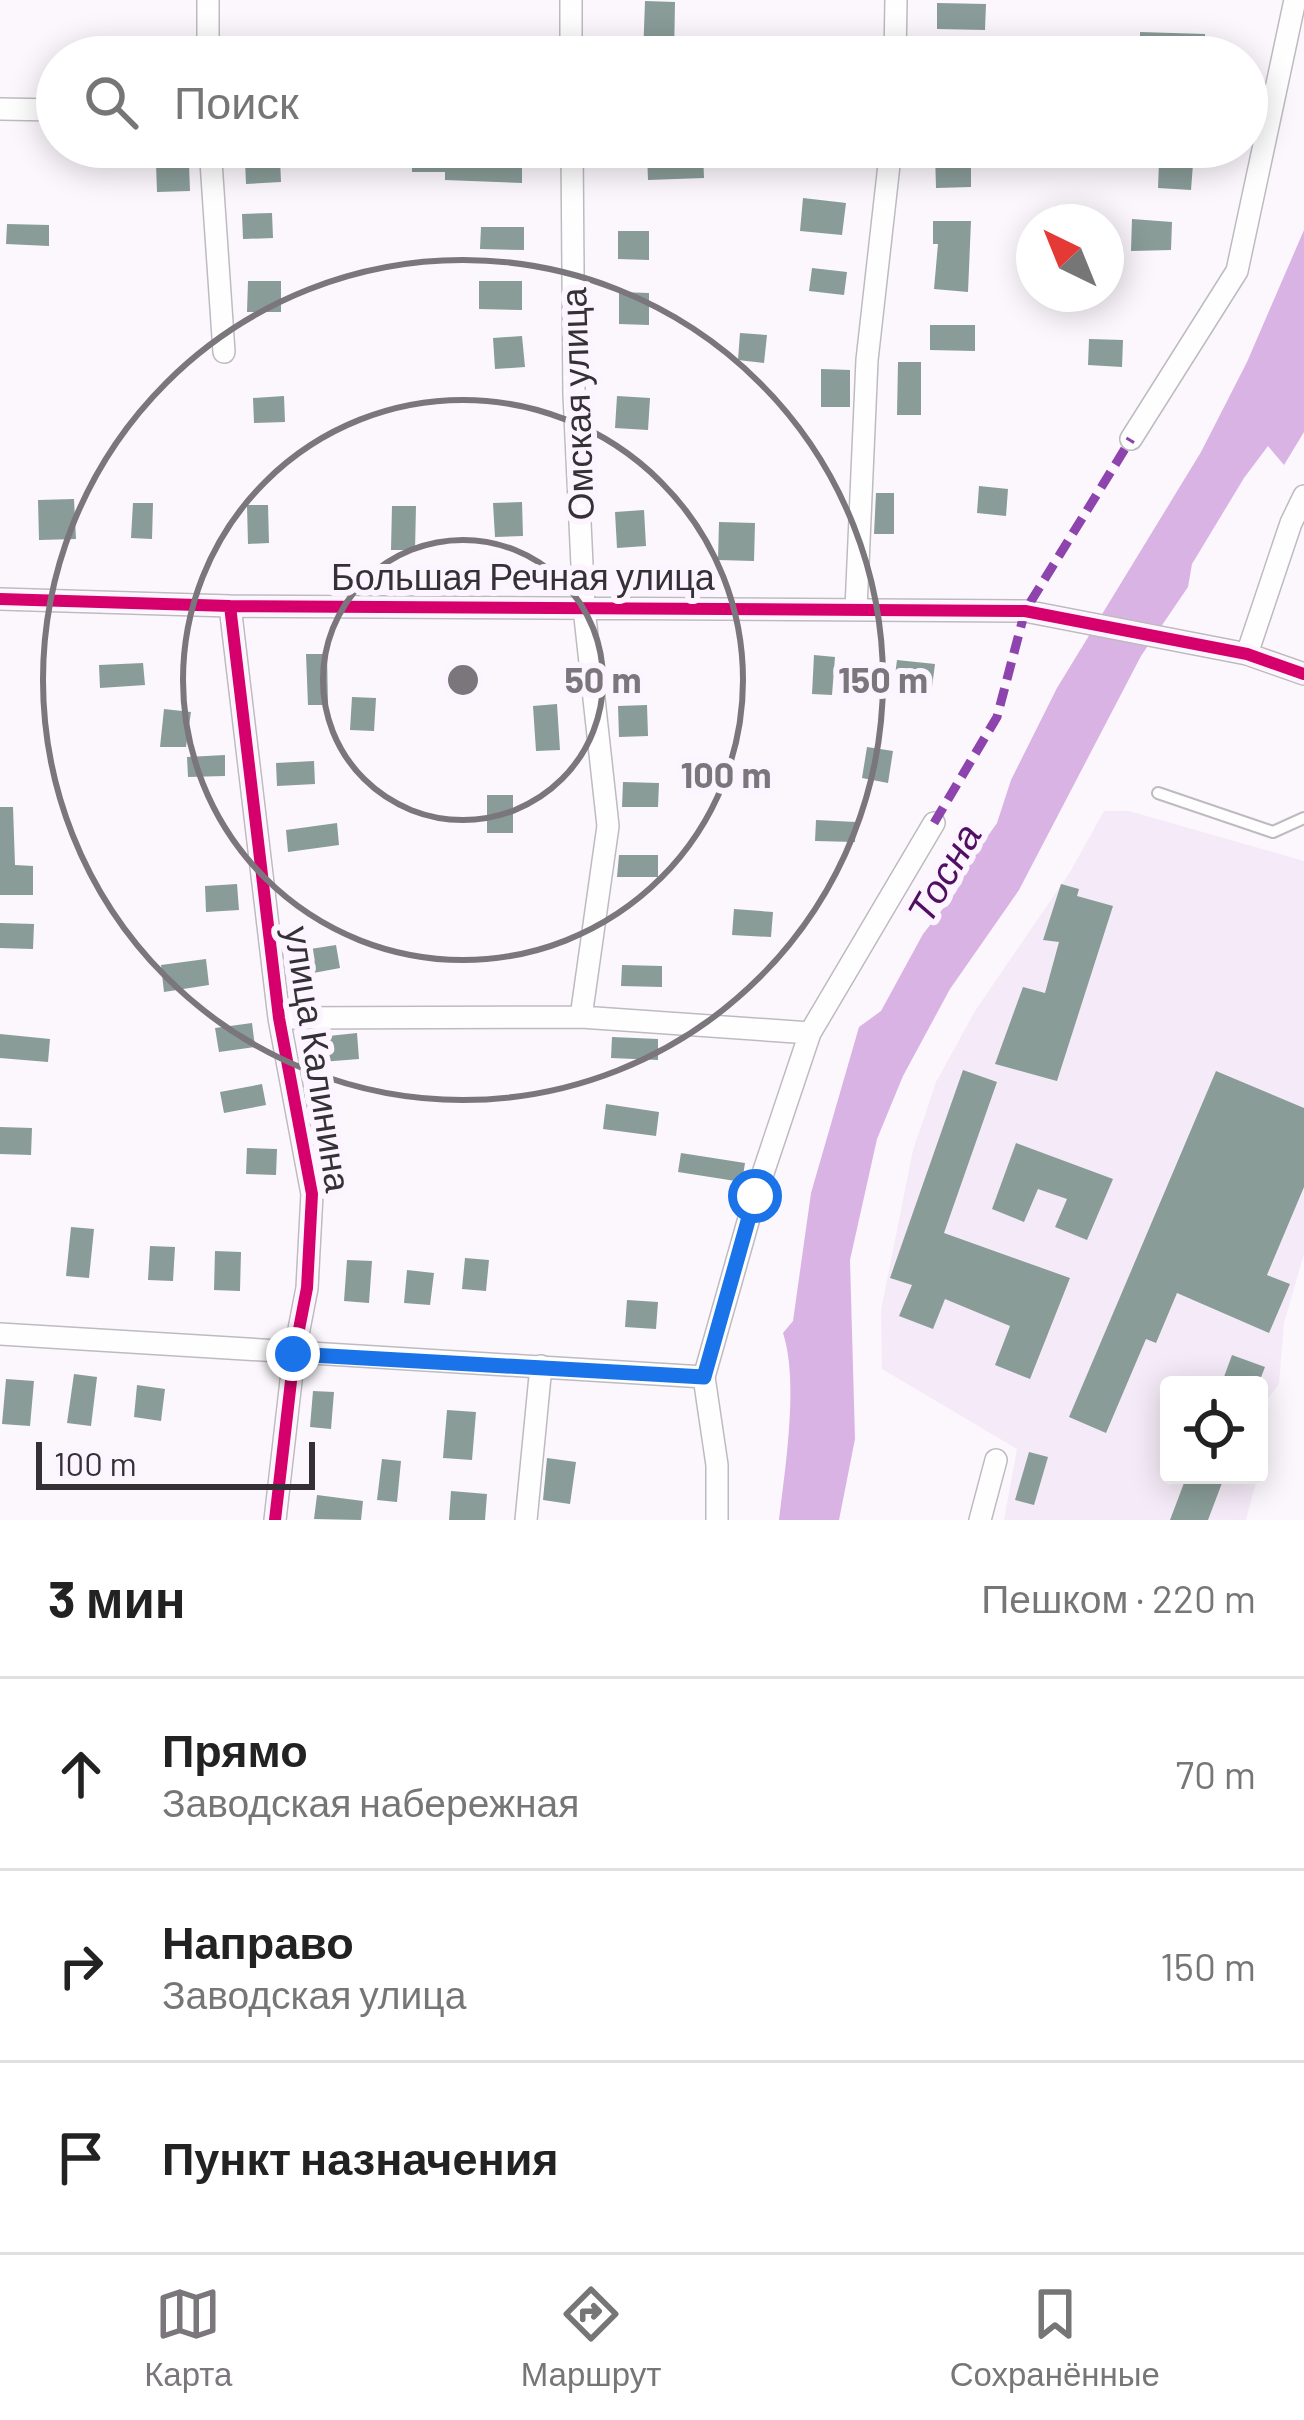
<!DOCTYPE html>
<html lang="ru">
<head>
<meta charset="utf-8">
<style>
	:root { --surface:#fff; --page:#f6f6f6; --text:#222; --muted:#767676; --line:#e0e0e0; --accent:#7a767b }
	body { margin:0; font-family:Barlow,sans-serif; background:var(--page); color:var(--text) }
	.controls { position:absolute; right:36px; bottom:36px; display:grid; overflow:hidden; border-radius:12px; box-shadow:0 6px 30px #0003 }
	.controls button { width:108px; height:108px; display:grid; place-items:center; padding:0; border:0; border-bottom:3px solid var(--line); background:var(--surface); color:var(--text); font:60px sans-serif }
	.compass { position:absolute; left:1016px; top:204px; width:108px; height:108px; border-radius:50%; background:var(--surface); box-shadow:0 6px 30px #0003; rotate:317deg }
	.scale { position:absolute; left:36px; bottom:30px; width:279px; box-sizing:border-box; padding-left:12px; border:6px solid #343035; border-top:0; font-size:33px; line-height:42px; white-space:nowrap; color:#343035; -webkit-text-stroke:9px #fcf5ff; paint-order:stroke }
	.stop { position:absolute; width:36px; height:36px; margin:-27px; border:9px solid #1a73e8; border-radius:50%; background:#fff }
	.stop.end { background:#1a73e8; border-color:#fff; box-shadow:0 3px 12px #0008 }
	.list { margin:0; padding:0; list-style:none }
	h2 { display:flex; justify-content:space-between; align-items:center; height:156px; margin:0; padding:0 48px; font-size:51px }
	h2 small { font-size:39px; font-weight:400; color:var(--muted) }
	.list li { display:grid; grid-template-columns:78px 1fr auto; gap:36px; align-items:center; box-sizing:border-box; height:192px; padding:0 48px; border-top:3px solid var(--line) }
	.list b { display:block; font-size:45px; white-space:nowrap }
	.list p { margin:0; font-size:39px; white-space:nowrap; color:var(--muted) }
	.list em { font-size:39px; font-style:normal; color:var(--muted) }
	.icon { flex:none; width:66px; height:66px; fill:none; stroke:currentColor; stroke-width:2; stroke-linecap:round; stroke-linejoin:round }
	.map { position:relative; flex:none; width:1304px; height:1520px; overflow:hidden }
	.search { position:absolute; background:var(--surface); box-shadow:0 6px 30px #0003; left:36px; right:36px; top:36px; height:132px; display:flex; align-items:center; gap:30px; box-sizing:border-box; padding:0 42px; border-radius:66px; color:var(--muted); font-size:45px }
	.sheet { height:732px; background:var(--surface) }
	nav { display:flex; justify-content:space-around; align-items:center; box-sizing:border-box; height:168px; border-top:3px solid var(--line); background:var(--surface); font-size:33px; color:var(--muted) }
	nav a { display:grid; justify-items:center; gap:6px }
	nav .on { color:var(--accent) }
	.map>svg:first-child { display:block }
	.built { fill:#f5ebf8 }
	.water { fill:#d9b3e4 }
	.building { fill:#899c97 }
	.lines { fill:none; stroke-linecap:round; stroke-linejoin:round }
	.lane-casing { stroke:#bebbc0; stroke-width:14 }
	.street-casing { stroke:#bebbc0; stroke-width:24 }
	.lane { stroke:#fefeff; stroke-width:10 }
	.street { stroke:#fefeff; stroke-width:21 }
	.quiet { stroke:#8e44ad; stroke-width:9; stroke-dasharray:18 9; stroke-linecap:butt }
	.cycleway-casing { stroke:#fcf5ff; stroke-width:20 }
	.cycleway { stroke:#d6006c; stroke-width:12 }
	.route { stroke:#1a73e8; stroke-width:15 }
	.ring { fill:none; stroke:#7a767b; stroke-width:6 }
	.labels { text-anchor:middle; stroke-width:12; stroke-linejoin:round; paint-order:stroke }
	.street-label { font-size:36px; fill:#343035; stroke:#fcf5ff }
	.water-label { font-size:39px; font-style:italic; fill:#510f62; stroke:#fcf5ff }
	.centre { fill:#7a767b; stroke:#fcf5ff; stroke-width:6 }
	.ring-label { font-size:36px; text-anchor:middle; font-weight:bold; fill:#7a767b; stroke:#fcf5ff; stroke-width:12; stroke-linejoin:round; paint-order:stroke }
</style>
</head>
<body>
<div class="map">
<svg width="1304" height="1520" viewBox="0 0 1304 1520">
	<rect width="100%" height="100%" fill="#fbf7fd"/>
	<path class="built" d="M1104,811H1129L1304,861V1254L1284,1323L1279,1384L1267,1400L1266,1454L1259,1473V1385H1169V1475H1258L1246,1520H1004L1017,1449L882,1369L881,1310L913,1150L936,1082L975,1011L1070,872Z"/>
	<path class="water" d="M1304,230V432L1284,465L1268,446L1244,478L1192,564L1188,587L1141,656L1019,890L950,989L903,1076L877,1139L850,1260L855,1439L839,1520H779C785,1468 799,1382 783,1333L793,1321L811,1193L859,1027L881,1011L923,934L956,892L973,857L997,823L1011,780L1057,688L1201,452L1247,362Z"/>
	<path class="building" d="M645,1L675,2L674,57H643Z
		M937,3L986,4L985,30L937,29Z
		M1140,32L1205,34V57H1140Z
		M446,147H479V164L522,166V183L445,180V172H412V150Z
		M703,152L704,178L648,180L647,154Z
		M971,153V187L936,188L935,154Z
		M280,159L281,182L246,184L245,161Z
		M1159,162L1193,164L1191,190L1158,188Z
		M189,163L190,191L157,192L156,164Z
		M803,198L846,203L842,235L800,231Z
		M272,213L273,238L243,239L242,214Z
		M1132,219L1172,222L1171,250L1131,251Z
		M933,221H971L968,292L934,289L938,244H933Z
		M7,224L49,225V246L6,244Z
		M481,227H524V250L480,249Z
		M618,231H649V260L618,259Z
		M812,268L847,272L844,295L809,291Z
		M248,281H281V312H247Z
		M479,281H522V310L479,309Z
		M619,292L649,293V325L619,324Z
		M930,325H975V351L930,350Z
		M740,333L767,335L764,363L738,360Z
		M522,336L525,367L495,369L493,338Z
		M1089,339L1123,340L1122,367L1088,365Z
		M898,362H921V415H897Z
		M821,369L850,370V407H821Z
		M284,396L285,422L254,423L253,398Z
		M617,396L650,398L648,430L615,428Z
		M979,486L1008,489L1006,516L977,513Z
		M876,493H894V534H874Z
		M74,499L76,539L39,540L38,500Z
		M522,502L523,536L495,537L493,503Z
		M133,503H153L152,539L131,538Z
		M247,505H268L269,543L248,544Z
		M392,506H416L415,550H391Z
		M644,510L646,546L617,548L615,512Z
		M719,522L755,523L754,561L718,560Z
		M306,654H327L328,705H308Z
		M814,655L835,657L832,695L812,694Z
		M897,660L935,664L931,695L893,691Z
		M143,663L145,685L100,688L99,665Z
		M352,697L376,698L374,731L350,730Z
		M557,704L560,750L536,751L533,706Z
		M647,705L648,736L619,737L618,706Z
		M164,709L191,712L186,747H160Z
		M867,747L893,751L888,783L862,778Z
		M225,755V776L188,777L187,757Z
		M314,761L315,784L277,786L276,763Z
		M623,782L659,783L658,807H622Z
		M487,795H513V833H487Z
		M0,807H13L15,865L33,866V895H0Z
		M816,820L856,822L855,842L815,841Z
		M337,823L339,845L288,852L286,830Z
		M619,855H658V877H617Z
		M237,884L239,910L206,912L205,886Z
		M1061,884L1079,889L1077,896L1113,906L1057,1081L995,1064L1023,987L1045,993L1059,942L1043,940Z
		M734,909L773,912L771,937L732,935Z
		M0,923L34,924L33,949L0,948Z
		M336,945L340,968L308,974L304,950Z
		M206,959L209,985L164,992L161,965Z
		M622,965L662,966V987L621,986Z
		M252,1023L255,1047L219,1052L215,1028Z
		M357,1033L359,1059L321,1062L319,1037Z
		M0,1034L50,1039L48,1062L0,1058Z
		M612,1037L658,1039V1060L611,1058Z
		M963,1070L997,1082L944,1233L1070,1278L1030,1379L995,1365L1010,1326L945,1299L933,1329L899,1316L912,1285L890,1278Z
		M1216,1071L1304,1108V1187L1267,1275L1290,1284L1269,1333L1177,1293L1156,1343L1146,1339L1106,1433L1069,1417Z
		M262,1084L266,1105L224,1113L220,1092Z
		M606,1104L659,1112L656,1136L603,1129Z
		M0,1127L32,1128L31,1155L0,1154Z
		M1016,1143L1113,1179L1087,1240L1055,1227L1067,1199L1038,1189L1024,1222L992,1209Z
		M247,1148L277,1149L276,1175L246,1174Z
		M681,1153L745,1163L742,1182L678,1172Z
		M71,1227L94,1229L89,1278L66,1276Z
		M150,1246L175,1247L173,1281L148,1280Z
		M215,1251L241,1252L240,1291L214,1290Z
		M465,1258L489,1260L486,1291L462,1289Z
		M347,1260L372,1261L369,1303L344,1301Z
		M407,1270L434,1273L430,1305L404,1303Z
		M627,1300L658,1302L656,1329L625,1327Z
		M1232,1355L1265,1367L1258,1385H1221Z
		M74,1374L97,1377L91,1426L67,1423Z
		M6,1379L34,1381L30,1426L2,1424Z
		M137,1385L165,1389L161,1421L134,1417Z
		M313,1391L334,1392L331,1429L310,1427Z
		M447,1410L476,1412L472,1460L443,1458Z
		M1029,1452L1048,1457L1034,1505L1015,1500Z
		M547,1458L576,1462L570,1504L543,1500Z
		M382,1459L401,1461L397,1502L377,1500Z
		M1187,1475H1225L1208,1520H1170Z
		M451,1491L487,1494L485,1520H449Z
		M317,1495L363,1501L361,1520L314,1519Z"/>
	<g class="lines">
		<g class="lane-casing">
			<path id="lane" d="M1158,793L1273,832L1304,818"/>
		</g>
		<g class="street-casing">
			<path id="street" d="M571,0V57
				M208,57V0
				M895,57L896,0
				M0,109L57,110
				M210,147L224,352
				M572,147L574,394L584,608L608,826L581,1017
				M1131,439L1237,271L1295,0
				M0,599L230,606L1025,611L1247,654L1304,674
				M230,606L279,1018L312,1194L307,1288L294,1355L275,1520
				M856,609L867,360L891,147
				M1247,654L1291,523L1304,496
				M279,1018L581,1017L810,1033
				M0,1334L704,1377
				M526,1520L541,1366
				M717,1520V1465L704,1377L755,1197L810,1033L934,823
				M980,1520L996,1460"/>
		</g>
		<use href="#lane" class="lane"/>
		<use href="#street" class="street"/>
		<path class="quiet" d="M934,823L997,717L1025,611L1131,439"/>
		<g class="cycleway-casing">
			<path id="cycleway" d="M0,599L230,606L1025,611L1247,654L1304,674
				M230,606L279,1018L312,1194L307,1288L294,1355L275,1520"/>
		</g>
		<use href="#cycleway" class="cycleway"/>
	</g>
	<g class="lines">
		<path class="route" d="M293,1354L704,1377L755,1196"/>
	</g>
	<g class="ring">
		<circle cx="463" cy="680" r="140"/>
		<circle cx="463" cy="680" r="280"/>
		<circle cx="463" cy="680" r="420"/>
	</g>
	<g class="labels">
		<g class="street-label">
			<text transform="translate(577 404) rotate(-92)" y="13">Омская улица</text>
			<text x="523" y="590">Большая Речная улица</text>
			<text transform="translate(318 1059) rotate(81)" y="13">улица Калинина</text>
		</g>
		<g class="water-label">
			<text transform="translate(944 873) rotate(-60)" y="14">Тосна</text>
		</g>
	</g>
	<circle cx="463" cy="680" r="18" class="centre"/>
	<g class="ring-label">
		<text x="603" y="693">50 m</text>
		<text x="883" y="693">150 m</text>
		<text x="726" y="788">100 m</text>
	</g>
</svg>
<div class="controls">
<button><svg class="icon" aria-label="locate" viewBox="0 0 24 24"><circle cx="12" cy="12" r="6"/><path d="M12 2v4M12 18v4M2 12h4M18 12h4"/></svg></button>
</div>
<svg class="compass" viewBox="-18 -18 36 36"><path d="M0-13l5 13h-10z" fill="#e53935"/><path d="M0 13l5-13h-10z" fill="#767676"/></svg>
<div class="scale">100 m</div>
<div class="stop" style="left:755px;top:1196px"></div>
<div class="stop end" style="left:293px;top:1354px"></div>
<div class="search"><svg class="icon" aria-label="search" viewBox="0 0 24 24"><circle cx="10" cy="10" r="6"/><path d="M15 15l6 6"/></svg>Поиск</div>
</div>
<section class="sheet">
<h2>3 мин<small>Пешком · 220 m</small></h2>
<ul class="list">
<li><svg class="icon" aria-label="ahead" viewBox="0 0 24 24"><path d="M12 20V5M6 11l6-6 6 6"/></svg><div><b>Прямо</b><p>Заводская набережная</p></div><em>70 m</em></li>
<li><svg class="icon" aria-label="right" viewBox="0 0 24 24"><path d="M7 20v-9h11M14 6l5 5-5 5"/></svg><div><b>Направо</b><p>Заводская улица</p></div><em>150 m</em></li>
<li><svg class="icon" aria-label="arrive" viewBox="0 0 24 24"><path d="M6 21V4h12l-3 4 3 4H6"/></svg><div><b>Пункт назначения</b></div></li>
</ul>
</section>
<nav>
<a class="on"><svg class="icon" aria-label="map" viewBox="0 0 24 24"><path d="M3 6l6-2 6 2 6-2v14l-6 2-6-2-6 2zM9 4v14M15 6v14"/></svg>Карта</a>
<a><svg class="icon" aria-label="directions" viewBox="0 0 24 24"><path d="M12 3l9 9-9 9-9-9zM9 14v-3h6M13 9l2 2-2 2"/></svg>Маршрут</a>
<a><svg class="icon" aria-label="saved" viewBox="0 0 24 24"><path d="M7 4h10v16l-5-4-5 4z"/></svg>Сохранённые</a>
</nav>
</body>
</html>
